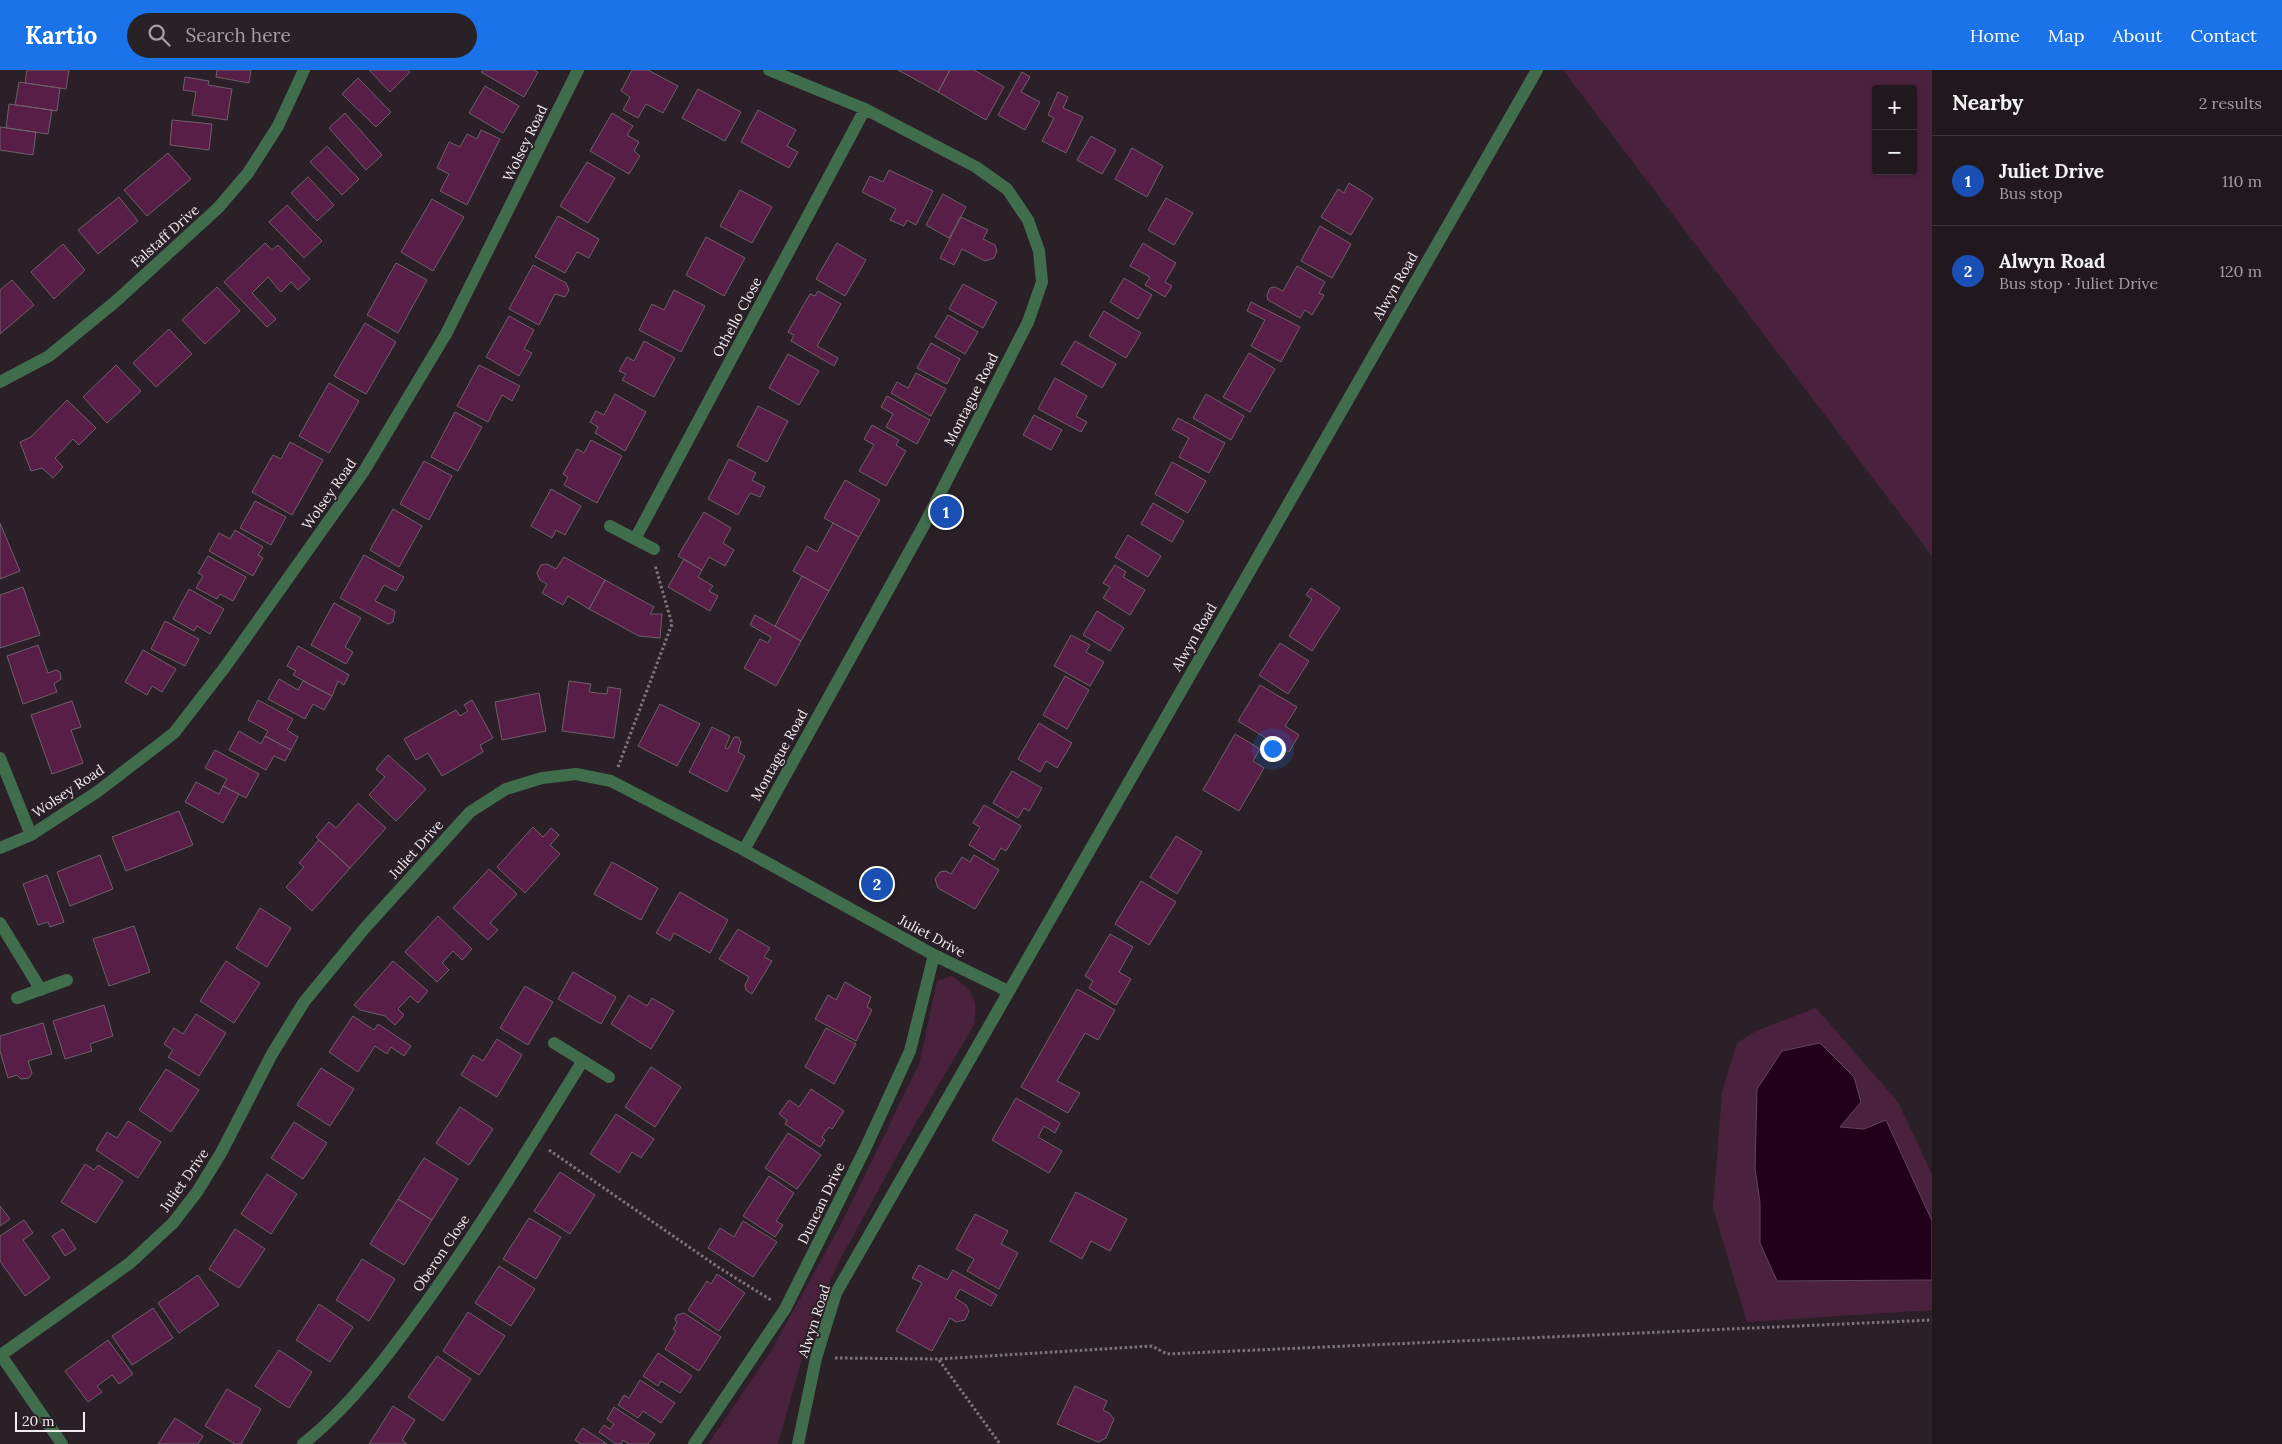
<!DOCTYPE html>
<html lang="en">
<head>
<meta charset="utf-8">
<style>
	:root { --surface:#20181d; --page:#282126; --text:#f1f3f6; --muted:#a2a0a4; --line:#3d373b; --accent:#1a73e8 }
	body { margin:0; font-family:Lora,serif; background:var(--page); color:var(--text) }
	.controls { position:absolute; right:15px; top:15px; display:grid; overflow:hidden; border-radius:5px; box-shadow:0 1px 4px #0004 }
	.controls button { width:45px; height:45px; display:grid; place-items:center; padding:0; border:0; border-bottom:1px solid var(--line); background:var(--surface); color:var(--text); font:25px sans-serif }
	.scale { position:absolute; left:15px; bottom:12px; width:70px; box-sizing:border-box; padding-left:5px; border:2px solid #f3ebf0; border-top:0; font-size:14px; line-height:18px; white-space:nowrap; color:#f3ebf0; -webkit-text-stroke:4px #2b2027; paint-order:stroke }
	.you { position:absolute; left:1272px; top:678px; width:18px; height:18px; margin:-12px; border:4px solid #fff; border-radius:50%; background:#1a73e8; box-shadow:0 0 0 8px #1a73e833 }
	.badge { display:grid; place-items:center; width:32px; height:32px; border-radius:50%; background:var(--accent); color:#fff; font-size:16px; font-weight:700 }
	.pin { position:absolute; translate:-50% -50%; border:2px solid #fff; box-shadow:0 1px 5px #0006 }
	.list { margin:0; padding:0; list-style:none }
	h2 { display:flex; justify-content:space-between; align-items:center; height:65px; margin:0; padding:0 20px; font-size:21px }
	h2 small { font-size:16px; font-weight:400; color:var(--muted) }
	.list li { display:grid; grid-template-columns:32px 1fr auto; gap:15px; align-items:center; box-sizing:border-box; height:90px; padding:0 20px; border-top:1px solid var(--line) }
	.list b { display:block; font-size:19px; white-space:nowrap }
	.list p { margin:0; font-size:16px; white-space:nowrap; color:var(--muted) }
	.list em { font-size:16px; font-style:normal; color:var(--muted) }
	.icon { flex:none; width:28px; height:28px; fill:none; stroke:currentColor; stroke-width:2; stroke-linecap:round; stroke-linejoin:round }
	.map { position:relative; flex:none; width:1932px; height:1374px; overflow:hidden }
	header { display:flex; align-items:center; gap:30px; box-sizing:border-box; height:70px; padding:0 25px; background:var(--accent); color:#fff }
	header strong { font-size:24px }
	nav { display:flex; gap:28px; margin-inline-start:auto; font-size:18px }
	.search { width:350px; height:45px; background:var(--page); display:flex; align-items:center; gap:12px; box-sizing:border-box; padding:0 18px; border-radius:28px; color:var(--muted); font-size:19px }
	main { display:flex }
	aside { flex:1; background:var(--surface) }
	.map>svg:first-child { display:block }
	.green { fill:#4a223e; fill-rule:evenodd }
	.water { fill:#220019; stroke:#61465a }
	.building { fill:#581e48; stroke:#6d6068 }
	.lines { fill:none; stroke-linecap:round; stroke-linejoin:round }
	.path { stroke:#7e757b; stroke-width:3; stroke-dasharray:2.5 2.5; stroke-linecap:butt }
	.minor { stroke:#406e4d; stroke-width:12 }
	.tertiary { stroke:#406e4d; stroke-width:12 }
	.labels { text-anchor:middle; stroke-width:4; stroke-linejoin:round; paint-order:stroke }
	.street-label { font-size:14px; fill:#f3ebf0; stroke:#2b2027 }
</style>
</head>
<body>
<header>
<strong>Kartio</strong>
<div class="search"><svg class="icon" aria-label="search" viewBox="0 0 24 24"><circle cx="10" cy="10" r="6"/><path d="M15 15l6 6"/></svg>Search here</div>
<nav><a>Home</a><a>Map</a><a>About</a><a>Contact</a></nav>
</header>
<main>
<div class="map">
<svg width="1932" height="1374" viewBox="0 0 1932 1374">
	<rect width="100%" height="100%" fill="#2b2027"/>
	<path class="green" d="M1563,0H1932V486ZM1876,19H1913V101H1876Z
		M952,906C974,922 978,928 974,955L903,1075L841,1188L814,1245L778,1374H708L771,1281L841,1154L895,1043L919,995L937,911Z
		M1816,938L1898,1032L1932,1104V1151L1925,1137L1864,1059L1840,1057L1861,1032L1854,1007L1757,1019L1755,1099L1760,1132V1173L1777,1211L1932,1210V1240L1747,1252L1713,1138L1722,1022L1737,973L1756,961Z"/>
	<path class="water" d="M1820,973L1854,1007L1861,1032L1840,1057L1864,1059L1886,1050L1932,1151V1210L1777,1211L1760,1173V1132L1755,1099L1757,1019L1782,981Z"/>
	<path class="building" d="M27,0H69L66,19L25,13Z
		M217,0H251L249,13L216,7Z
		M369,0H408L410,2L390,22Z
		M483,0H534L538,2L524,27L481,2Z
		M632,0H648L678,16L663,43L646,34L638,48L623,40L630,27L621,21Z
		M898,0H950L938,22Z
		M950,0H974L1004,17L986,50L938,22Z
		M1022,2L1030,7L1021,22L1040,32L1025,60L998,45Z
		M185,7L209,11L208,15L232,19L227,50L192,45L196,22L183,20Z
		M358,8L391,42L376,57L342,24Z
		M19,12L60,18L57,41L15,35Z
		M485,16L519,36L503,63L469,43Z
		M698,19L741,42L725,71L682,48Z
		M1058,22L1068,27L1063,38L1083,47L1066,83L1042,71L1054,48L1048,45Z
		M9,34L52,40L48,64L6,58Z
		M758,40L796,60L787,76L798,82L789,98L741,72Z
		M345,43L382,85L366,100L329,58Z
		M612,43L633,56L627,65L639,72L634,81L640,86L629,104L590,81Z
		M172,50L212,54L209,80L170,75Z
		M0,57L36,62L33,85L0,80Z
		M481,60L500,69L467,135L440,121L449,104L437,98L449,72L460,77L467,64L477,69Z
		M1091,66L1116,80L1102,104L1077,90Z
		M327,76L359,109L342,125L310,92Z
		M1132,78L1163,96L1147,127L1115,109Z
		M168,83L191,109L147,146L124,120Z
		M587,92L615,108L588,153L560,136Z
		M889,100L933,121L916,155L907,150L904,156L890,150L896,139L862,122L870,106L883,112Z
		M308,107L334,135L317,151L291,123Z
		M1349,113L1373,128L1351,165L1321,147L1338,119L1344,123Z
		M740,120L772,137L752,173L720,156Z
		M943,124L966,137L949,168L926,155Z
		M119,127L138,151L98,184L78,160Z
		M1166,128L1193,143L1174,175L1148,160Z
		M432,129L464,147L433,201L401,182Z
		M287,135L322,171L304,188L269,152Z
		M558,146L599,169L589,188L577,182L565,203L535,187Z
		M961,147L988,160L983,169L995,175L997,181L994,188L985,191L962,179L954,195L940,188Z
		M1320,156L1351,174L1332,208L1301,191Z
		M706,167L745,188L724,226L686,205Z
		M265,173L272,180L278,175L310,209L298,220L291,212L281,222L268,207L252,223L276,249L267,257L224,212Z
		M837,173L866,190L845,226L816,209Z
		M1143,173L1176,193L1165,212L1172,216L1165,227L1145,215L1150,207L1130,196Z
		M63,174L85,200L54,229L31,202Z
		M396,193L427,210L398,263L367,245Z
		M533,195L566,213L569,220L565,227L555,224L539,255L509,239Z
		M1297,196L1325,212L1319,223L1324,225L1312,245L1305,240L1300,248L1268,230L1267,225L1270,218L1275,217L1283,221Z
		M1124,208L1152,225L1138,249L1110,232Z
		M12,210L34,235L0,264V220Z
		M963,214L997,232L983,258L949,239Z
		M217,217L240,241L205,274L182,250Z
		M674,220L705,236L681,282L639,260L652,234L664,240Z
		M818,221L841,234L817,276L838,288L834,296L791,271L794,265L788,262L810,224L815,226Z
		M1251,232L1300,257L1281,292L1251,276L1265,250L1247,241Z
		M1104,241L1141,263L1126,288L1089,266Z
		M948,245L978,262L965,284L935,267Z
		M509,246L534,260L524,279L532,283L519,306L486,287Z
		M365,253L396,272L366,324L334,306Z
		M169,259L192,284L156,317L133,293Z
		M644,271L675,288L654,327L622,310L626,304L619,301L627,287L634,291Z
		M1075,271L1116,294L1102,318L1061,294Z
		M931,273L960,289L947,314L917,298Z
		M1249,283L1275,299L1250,342L1223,327Z
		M788,284L819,301L799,335L769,318Z
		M116,295L141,321L107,353L83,327Z
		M479,295L520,316L512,331L502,325L488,352L457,336Z
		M916,303L946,319L931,346L891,323L897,312L908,318Z
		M1055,308L1087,326L1076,346L1087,352L1081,362L1038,339Z
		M329,313L359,331L329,383L299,366Z
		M615,324L646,342L625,381L595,363L598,357L590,352L596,341L604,345Z
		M1206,324L1244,346L1231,370L1193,348Z
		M887,326L930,350L917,374L886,357L893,344L881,337Z
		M67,330L96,358L79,375L73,369L55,388L63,397L53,408L42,398L31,401L20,372L31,367Z
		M758,336L788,351L767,392L737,376Z
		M455,342L482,357L458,401L431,387Z
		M1034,345L1062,360L1051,380L1023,365Z
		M1178,348L1225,373L1209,403L1179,387L1189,368L1172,359Z
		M872,355L899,370L896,375L906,381L886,416L859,401L874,375L864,369Z
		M591,370L622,386L597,433L564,415L568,407L563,404L577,379L584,383Z
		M290,372L323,390L292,445L252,422L273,385L281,389Z
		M729,389L756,403L752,410L765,417L760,427L750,423L738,445L708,429Z
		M424,391L452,406L429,450L400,434Z
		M1172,392L1206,411L1188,443L1155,424Z
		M845,410L880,430L859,467L824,448Z
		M551,419L581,436L565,465L556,460L552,468L531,456Z
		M255,431L286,447L271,475L240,458Z
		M1153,433L1184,451L1172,472L1141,454Z
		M393,439L422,456L399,497L370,480Z
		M704,442L731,458L723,473L734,480L725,496L709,487L702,500L678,486Z
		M0,453L20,501L0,509Z
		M833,453L859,467L829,521L793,501L807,476L817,482Z
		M235,460L263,477L258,485L263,488L253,506L209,481L219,463L230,469Z
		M1128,465L1161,486L1148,507L1115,487Z
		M364,485L404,507L396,521L384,515L375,531L395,541L393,552L388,554L340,528Z
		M208,486L246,507L233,531L220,524L217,529L196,518L203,506L198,503Z
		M564,487L605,510L589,539L568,526L563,535L542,523L547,514L540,510L537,503L541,495L547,494L556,499Z
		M684,489L702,500L698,507L713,516L709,521L718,526L710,541L668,517Z
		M1115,495L1126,502L1123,507L1145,520L1130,545L1103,528L1110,517L1103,513Z
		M802,506L829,521L801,571L775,556Z
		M605,510L654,537L650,544H662L660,568L639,566L589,539Z
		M23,517L40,565L0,578V525Z
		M1311,518L1340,538L1312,581L1289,566L1312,529L1306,525Z
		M189,519L224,539L210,564L197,556L194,561L173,549Z
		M334,533L361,548L345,577L353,582L346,594L311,575Z
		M1097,541L1124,558L1110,581L1083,565Z
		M755,545L801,571L776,616L744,598L760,569L768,573L771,567L750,555Z
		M165,551L199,569L185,596L151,579Z
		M1071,565L1090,575L1086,582L1104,592L1090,616L1054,596Z
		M1280,573L1309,591L1288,624L1259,605Z
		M38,575L48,603L56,600L60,602L61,609L54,614L57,622L23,634L7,586Z
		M298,576L349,605L344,615L338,611L332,626L293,605L296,601L287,596Z
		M143,580L176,599L162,622L152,616L147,625L125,612Z
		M1065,606L1089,620L1067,659L1043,645Z
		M279,609L298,620L303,611L332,626L324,640L313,634L305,649L268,629Z
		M569,611L591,614L589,622L607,624L608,617L621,619L614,668L562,661Z
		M1260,615L1297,637L1285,656L1299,665L1289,682L1238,651Z
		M539,623L546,661L502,670L495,632Z
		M258,630L293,649L287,660L298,667L291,680L265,666L268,661L248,650Z
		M472,630L493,668L480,675L483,682L442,706L428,683L416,690L404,669L456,640L460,646L468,641L464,635Z
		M72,631L81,657L71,660L83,693L52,704L31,645Z
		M660,634L700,654L677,696L638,676Z
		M1039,653L1072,673L1057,698L1046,691L1040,702L1018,689Z
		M712,657L730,666L725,678L728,679L734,667H738L741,672L738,682L745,686L727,722L689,702Z
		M239,661L261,674L265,666L291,680L285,691L274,686L266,700L229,680Z
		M1235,664L1260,679L1253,691L1264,698L1239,741L1203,720Z
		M215,680L259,704L246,728L223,716L227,709L205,698Z
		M388,685L426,719L396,751L369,725L385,707L376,699Z
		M1012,701L1042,718L1029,741L1024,738L1018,748L993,733Z
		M196,712L219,724L223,716L239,724L223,753L185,732Z
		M358,733L386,758L350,798L316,767L329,752L336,758Z
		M984,735L1021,756L1006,781L1001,778L994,790L969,775L980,757L973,753Z
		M179,741L193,775L126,801L112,767Z
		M533,757L543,767L551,758L559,765L550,775L560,784L525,823L497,797Z
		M1176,766L1202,782L1177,824L1150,807Z
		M319,770L350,798L312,841L286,817L304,797L299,793Z
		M100,785L113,819L70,836L57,802Z
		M974,785L999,800L975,839L938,818L935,809L940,802L946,801L951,804L962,787L970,792Z
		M612,792L658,818L641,850L594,824Z
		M489,799L517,824L490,853L498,860L488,870L453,838Z
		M47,805L64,852L50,857L48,852L38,855L23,814Z
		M1141,811L1176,832L1149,875L1115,854Z
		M680,822L728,850L710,883L674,863L670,871L656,863Z
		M260,838L291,858L267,897L236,878Z
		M438,846L472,879L462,890L453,881L442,893L449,900L437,912L405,882Z
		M134,856L150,902L109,916L93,869Z
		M738,859L770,878L764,887L772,891L752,924L746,920L745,915L749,907L719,889Z
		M1110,864L1133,877L1119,902L1131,909L1116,935L1089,918L1093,911L1085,906Z
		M226,891L260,913L234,953L200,931Z
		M393,891L428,921L418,933L410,926L398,939L404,945L395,955L385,946L360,940L354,935Z
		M573,902L616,927L601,954L558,929Z
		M845,912L871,927L867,937L872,940L856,971L815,949L828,925L836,930Z
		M525,916L553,932L528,975L500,958Z
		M1077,919L1115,940L1098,970L1085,963L1057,1011L1080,1023L1068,1043L1021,1017Z
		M629,925L647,936L652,928L674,941L651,979L611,954Z
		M104,935L113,966L90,974L92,981L65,989L53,951Z
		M196,944L226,963L199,1006L168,987L173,980L164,974L174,958L183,964Z
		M353,946L374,960L378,954L411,976L404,986L391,977L387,984L375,976L358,1002L329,982Z
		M43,953L52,984L28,991L32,1003L29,1008L21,1009L17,1005L8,1008L0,981V966Z
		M826,958L856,974L834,1014L805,997Z
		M497,969L522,985L497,1027L461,1005L473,985L483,991Z
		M651,997L681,1017L655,1057L625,1037Z
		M321,998L354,1019L330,1056L297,1035Z
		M166,999L199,1020L171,1062L139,1040Z
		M811,1019L844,1041L832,1059L829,1057L822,1067L825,1070L820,1077L785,1054L787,1050L779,1044L789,1030L799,1037Z
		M1016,1028L1060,1053L1055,1063L1044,1056L1038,1067L1062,1081L1049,1103L992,1070Z
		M460,1037L493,1059L469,1095L436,1073Z
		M616,1044L654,1069L641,1088L632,1082L619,1103L590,1084Z
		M128,1051L161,1072L138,1108L96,1080L107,1062L117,1068Z
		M294,1052L327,1073L303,1109L271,1088Z
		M788,1063L821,1085L797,1119L765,1098Z
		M424,1088L458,1109L432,1150L398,1129Z
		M85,1094L94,1100L98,1095L123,1111L96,1153L61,1132Z
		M560,1102L595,1125L570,1164L534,1141Z
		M267,1104L297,1124L271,1164L241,1144Z
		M769,1106L794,1123L776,1151L783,1155L775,1167L743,1146Z
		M1076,1122L1127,1149L1110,1181L1091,1171L1082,1189L1050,1171Z
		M398,1129L432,1150L404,1195L370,1174Z
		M0,1136L10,1149L0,1156Z
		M975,1144L1008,1161L1001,1174L1018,1183L999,1219L967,1201L974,1189L956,1179Z
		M529,1148L561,1167L536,1209L503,1189Z
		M24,1150L33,1163L23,1170L50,1208L25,1226L0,1191V1166Z
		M743,1151L777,1172L753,1207L708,1178L720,1158L734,1167Z
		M63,1159L76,1179L65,1186L52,1166Z
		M235,1159L265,1179L239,1218L209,1199Z
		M362,1189L395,1209L369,1251L336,1230Z
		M919,1195L947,1210L953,1200L997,1225L991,1236L960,1219L955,1228L966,1235L969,1241L965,1250L956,1252L950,1248L932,1281L896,1261L922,1213L912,1208Z
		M499,1196L535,1219L511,1256L475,1233Z
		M717,1204L745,1223L719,1261L688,1240L707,1211L711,1214Z
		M198,1205L219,1235L179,1263L158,1233Z
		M319,1234L353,1257L330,1292L296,1270Z
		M153,1238L173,1268L132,1295L112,1266Z
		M468,1242L505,1266L479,1305L443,1281Z
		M684,1243L721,1267L699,1301L665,1279L676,1261L673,1259L677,1253L675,1249L677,1245Z
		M108,1270L133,1304L119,1314L112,1305L97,1316L102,1322L88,1332L65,1301Z
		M279,1280L312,1302L289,1338L255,1316Z
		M658,1283L692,1306L680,1323L661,1311L658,1316L643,1306Z
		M437,1286L471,1309L443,1351L408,1327Z
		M640,1310L675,1333L661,1353L643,1341L638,1348L618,1335L624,1325L629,1328Z
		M1075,1316L1107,1331L1103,1340L1109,1343L1114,1349L1106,1368L1098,1372L1057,1354Z
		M227,1319L261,1339L241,1374H235L205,1356Z
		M393,1336L415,1350L402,1370L407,1374H369Z
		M614,1337L655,1364L648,1374H629L623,1370L621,1374H616L599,1362L604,1355L610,1359L614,1354L607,1349Z
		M175,1348L203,1366L198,1374H158Z
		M583,1358L607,1374H581L575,1370Z"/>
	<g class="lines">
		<path class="path" d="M618,697L672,554L655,495
			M549,1080L718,1197L771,1230
			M835,1288L939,1289L1152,1276L1167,1284L1932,1250
			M939,1290L1000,1374"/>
		<path class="minor" d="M0,312L49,286L115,232L218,138L248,103L278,56L304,0
			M610,456L654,479
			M635,469L865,39
			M0,688L31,765
			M0,778L31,765L97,722L174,663L225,597L364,401L446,264L578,0
			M744,780L923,457L1028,252L1042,212L1039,181L1028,150L1007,119L976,97L865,39L769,0
			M0,853L41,920
			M17,928L67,910
			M554,973L609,1007
			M0,1284L62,1374
			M1,1285L130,1193L173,1153L197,1122L221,1083L272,984L304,932L364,859L470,742L506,719L542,708L576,704L611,711L744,780L934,885L1008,921
			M303,1374C351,1336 389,1284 425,1234C481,1156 532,1073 582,992
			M694,1374L785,1239L865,1079L910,981L934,885"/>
		<path class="tertiary" d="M798,1374L816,1288L836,1223L1537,0"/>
	</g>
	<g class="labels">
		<g class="street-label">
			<text transform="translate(525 73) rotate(-64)" y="5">Wolsey Road</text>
			<text transform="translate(165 166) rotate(-42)" y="5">Falstaff Drive</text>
			<text transform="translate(1395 216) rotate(-60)" y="5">Alwyn Road</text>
			<text transform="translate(737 247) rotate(-62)" y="5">Othello Close</text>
			<text transform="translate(971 329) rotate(-63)" y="5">Montague Road</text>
			<text transform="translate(329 424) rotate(-55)" y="5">Wolsey Road</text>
			<text transform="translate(1194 567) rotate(-60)" y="5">Alwyn Road</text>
			<text transform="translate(779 685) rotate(-61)" y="5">Montague Road</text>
			<text transform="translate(68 721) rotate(-34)" y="5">Wolsey Road</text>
			<text transform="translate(416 779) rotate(-48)" y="5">Juliet Drive</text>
			<text transform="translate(932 866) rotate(28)" y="5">Juliet Drive</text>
			<text transform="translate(184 1110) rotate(-55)" y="5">Juliet Drive</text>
			<text transform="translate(821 1133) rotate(-64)" y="5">Duncan Drive</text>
			<text transform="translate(441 1183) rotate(-56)" y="5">Oberon Close</text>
			<text transform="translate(814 1251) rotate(-72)" y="5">Alwyn Road</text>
		</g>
	</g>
</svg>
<div class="controls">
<button>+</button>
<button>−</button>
</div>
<div class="scale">20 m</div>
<div class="you"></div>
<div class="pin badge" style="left:946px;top:442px;background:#1a4fb4">1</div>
<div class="pin badge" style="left:877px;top:814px;background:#1a4fb4">2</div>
</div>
<aside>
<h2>Nearby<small>2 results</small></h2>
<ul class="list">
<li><span class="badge" style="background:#1a4fb4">1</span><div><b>Juliet Drive</b><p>Bus stop</p></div><em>110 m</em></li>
<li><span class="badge" style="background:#1a4fb4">2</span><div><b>Alwyn Road</b><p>Bus stop · Juliet Drive</p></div><em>120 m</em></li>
</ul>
</aside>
</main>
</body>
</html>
